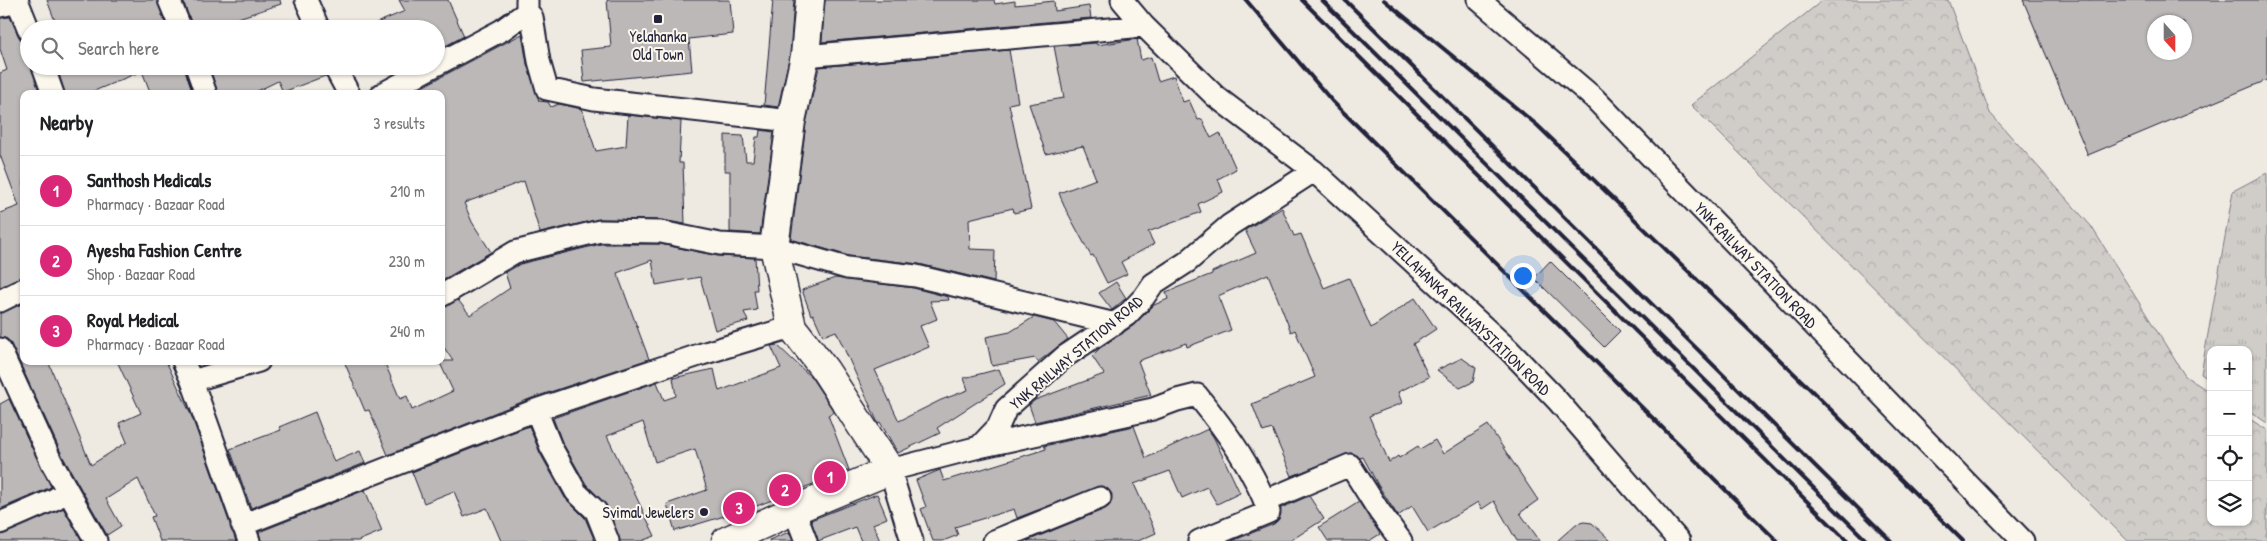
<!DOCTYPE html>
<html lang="en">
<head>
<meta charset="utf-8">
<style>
	:root { --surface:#fff; --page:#f2f2f2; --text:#202124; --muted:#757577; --line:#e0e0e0; --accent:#db2777 }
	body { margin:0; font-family:"Patrick Hand",sans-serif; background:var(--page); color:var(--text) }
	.controls { position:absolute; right:15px; bottom:15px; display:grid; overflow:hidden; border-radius:10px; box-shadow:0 1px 4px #0004 }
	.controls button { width:45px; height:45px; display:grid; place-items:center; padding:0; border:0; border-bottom:1px solid var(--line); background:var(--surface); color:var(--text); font:25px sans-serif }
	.compass { position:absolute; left:2147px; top:15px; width:45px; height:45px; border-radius:50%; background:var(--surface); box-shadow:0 1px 4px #0004; rotate:159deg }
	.you { position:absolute; left:1522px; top:275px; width:18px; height:18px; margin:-12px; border:4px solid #fff; border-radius:50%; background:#1a73e8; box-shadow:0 0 0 8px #1a73e833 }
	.badge { display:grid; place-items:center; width:32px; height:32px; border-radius:50%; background:var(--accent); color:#fff; font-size:16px; font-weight:700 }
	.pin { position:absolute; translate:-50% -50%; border:2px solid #fff; box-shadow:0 1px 5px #0006 }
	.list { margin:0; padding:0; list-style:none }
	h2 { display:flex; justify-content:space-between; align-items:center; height:65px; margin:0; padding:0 20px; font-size:21px }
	h2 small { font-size:16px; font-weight:400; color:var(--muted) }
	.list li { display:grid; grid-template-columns:32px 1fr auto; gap:15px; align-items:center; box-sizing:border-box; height:70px; padding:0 20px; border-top:1px solid var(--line) }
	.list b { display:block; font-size:19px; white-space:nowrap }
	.list p { margin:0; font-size:16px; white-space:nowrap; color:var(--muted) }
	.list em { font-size:16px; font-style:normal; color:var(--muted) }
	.icon { flex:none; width:28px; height:28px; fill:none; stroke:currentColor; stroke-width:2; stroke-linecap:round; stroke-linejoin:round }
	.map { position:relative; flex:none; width:2267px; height:541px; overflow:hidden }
	.search { position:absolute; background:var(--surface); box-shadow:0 1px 4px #0004; left:20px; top:20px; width:425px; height:55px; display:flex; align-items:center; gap:12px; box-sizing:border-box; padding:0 18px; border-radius:28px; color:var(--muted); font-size:19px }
	.panel { position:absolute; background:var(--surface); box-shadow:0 1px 4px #0004; left:20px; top:90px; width:425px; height:275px; border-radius:10px }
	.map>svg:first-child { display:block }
	.grass { fill:url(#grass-tufts); stroke:#797882 }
	.forest { fill:url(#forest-crowns); stroke:#797882 }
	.building { fill:#bcb8b8; stroke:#22223b; fill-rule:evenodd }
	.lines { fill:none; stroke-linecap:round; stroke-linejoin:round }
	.street-casing { stroke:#22223b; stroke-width:25 }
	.secondary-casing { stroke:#22223b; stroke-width:31 }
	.street { stroke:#fbf7ec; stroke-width:21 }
	.secondary { stroke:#fbf7ec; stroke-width:28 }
	.rail { stroke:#22223b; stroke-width:4 }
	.poi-dot { fill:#22223b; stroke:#fbf7ec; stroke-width:2 }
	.labels { text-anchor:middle; stroke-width:4; stroke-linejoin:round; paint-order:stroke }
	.poi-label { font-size:16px; fill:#22223b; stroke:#fbf7ec }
	.street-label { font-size:16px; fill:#22223b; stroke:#fbf7ec }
</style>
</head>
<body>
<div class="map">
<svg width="2267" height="541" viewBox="0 0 2267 541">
	<defs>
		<pattern id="grass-tufts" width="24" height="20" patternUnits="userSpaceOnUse" patternTransform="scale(1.25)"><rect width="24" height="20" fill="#d0cdc9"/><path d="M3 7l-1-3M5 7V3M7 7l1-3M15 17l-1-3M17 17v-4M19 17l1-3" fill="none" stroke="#b2b0ae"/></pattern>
		<pattern id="forest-crowns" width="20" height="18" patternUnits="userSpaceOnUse" patternTransform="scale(1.25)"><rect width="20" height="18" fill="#d0cdc9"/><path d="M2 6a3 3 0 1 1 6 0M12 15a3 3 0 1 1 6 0" fill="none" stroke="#b2b0ae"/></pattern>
	</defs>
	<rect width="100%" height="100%" fill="#eeeae2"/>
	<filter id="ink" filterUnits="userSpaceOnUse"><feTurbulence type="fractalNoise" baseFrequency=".02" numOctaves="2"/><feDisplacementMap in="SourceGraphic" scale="10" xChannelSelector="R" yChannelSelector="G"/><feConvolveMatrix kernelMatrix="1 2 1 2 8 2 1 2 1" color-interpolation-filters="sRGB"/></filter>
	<g filter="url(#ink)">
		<path class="grass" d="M2267,173V423L2248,410V350H2211V381L2201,374L2233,191Z"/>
		<path class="forest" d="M1823,0H1948L1990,113L2091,226L2185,376L2211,393V522H2248V418L2267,430V541H2128L1691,105Z"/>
		<path class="building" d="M47,0H157L167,29H58Z
			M183,0H280L281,4L223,23L225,29H193Z
			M399,0H448L464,36L436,51V29H362L405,11Z
			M607,0H730L733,34L689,39L692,71L584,82L581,50L611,47Z
			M773,0H794L790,54L778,107L764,105Z
			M825,0H994L995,4L1015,1V5L1054,1L1055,11L1089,6L1091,18L822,42Z
			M2023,0H2267V80L2088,155ZM2154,22H2184V52H2154Z
			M10,17L18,35L25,47L29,45V66H31L40,94H24V277L0,287V213L19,206L0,155V73L7,70L0,49V18Z
			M522,34L527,64L539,101L548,102L551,107L559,104L582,109L596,151L626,146L628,115L681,121L679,163H683L685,224L661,220L600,219L540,233L524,181L464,203L472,222L491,252L441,281V94H409Z
			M1137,39L1141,60L1151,57L1158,81L1174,76L1183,102L1189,100L1198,120L1202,119L1211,138L1220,133L1236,169L1218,179L1223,192L1198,204L1201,212L1148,232L1154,244L1121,262L1127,274L1107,283L1093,255L1091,256L1064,206L1059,193L1096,179L1083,146L1046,154L1029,104L1064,98L1054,46L1096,43L1097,45Z
			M1009,50L1018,102L1009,104L1031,209L1014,213L1013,208L969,219L970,249L995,250L994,282L919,264L849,256L791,239L806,124L819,67Z
			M79,66H184L193,94H151L142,71L87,94H65L59,74Z
			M209,66H322L325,76L283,92L278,81L251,94H218Z
			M760,130L774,132L760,234L730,232V171H725V135L743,136L746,161H753L756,137H759Z
			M1282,208L1294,236L1301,234L1324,288L1349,278L1371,328L1415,298L1436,329L1413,344L1429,377L1398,392L1402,403L1369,416L1389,462L1398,456L1399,458L1418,446L1420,449L1435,440L1443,454L1488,425L1538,500L1520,513L1540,541H1517L1494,501L1482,509L1478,502L1428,532L1412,506L1398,516L1378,485L1363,457L1360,458L1351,453L1292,476L1272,429L1263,432L1252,404L1315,377L1295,330L1291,332L1268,274L1218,296L1231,330L1187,347L1186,343L1138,361L1151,395L1035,422L1029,405L1035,400L1104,374L1092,356L1100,348L1134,325L1154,305L1168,299L1166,292L1212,274V272L1256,253L1245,230Z
			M601,244H660L718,256L755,258L757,290H754L757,310L744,312L748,321L715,330L700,277L656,285L652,260L617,273L649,359L532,398L388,455L369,410L365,411L344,361H384L400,399L407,396L412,410L453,391L439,361H453L441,343V308L458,300L470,315L510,288L505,273L520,264Z
			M1550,261L1620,331L1604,347L1534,278Z
			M835,278L914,288L948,297L949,300L930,301L937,319L920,326L929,347L875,370L899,421L941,400L968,390L964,378L999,369L1005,384L937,428L940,433L898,453L880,422L878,423L836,331L823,336L813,314L811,315L802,290Z
			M1116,282L1126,298L1112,310L1099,293Z
			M24,303V361H48L91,465L127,442L119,423L141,413L117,361H166L192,417L236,541H160L151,517L155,516L138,479L106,499L121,526L107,535L63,457L11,344L7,339L0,337V313Z
			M1034,317L1054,322L1068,339L1038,362L1035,358L992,366L986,337L1010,332Z
			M777,345L811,377L834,412L828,415L849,470L731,516V514L675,531L667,504L707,490L695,449L655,462L643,422L607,436L655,536L641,541H620L607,506L586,484L562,442L553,418L657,382L664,400L676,396L673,378L714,369L719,391L781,368L771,346Z
			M1462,358L1476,368L1473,382L1460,388L1437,370Z
			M9,399L51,487L0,509V404Z
			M315,412L334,462L360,451L365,463L251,508L230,449L281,430L279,427Z
			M529,426L540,453L565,498L585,518L595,541H501L487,508L464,517L454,491L424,503L412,472Z
			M1134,426L1146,458L1208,429L1214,438L1240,493L1217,504L1207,487L1182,498L1170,471L1134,484L1156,533L1138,541H1027L1105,509L1110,505L1112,494L1107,488L1101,486L1017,518L1014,509L955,527L958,535L943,541H933L921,509L926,507L916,480L940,470L944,481L1046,449L1044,446Z
			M365,490L382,531L358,541H261L259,532Z
			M877,494L887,518L873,524L880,541H861L855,527L818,541L811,520Z
			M1309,496L1324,519L1290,541H1232L1274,524L1279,519L1281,508Z
			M1359,502L1380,534L1369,541H1328L1319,527Z
			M63,508L82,541H0V535Z
			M1584,522L1592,523L1611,541H1557L1576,524Z
			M789,532L793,541H769V540Z"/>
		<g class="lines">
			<g class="street-casing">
				<path id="street" d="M17,0L29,30
					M169,0L181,29
					M306,0L319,29
					M1122,0L1144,26L1215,96L1314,171L1509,350L1557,400L1679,541
					M1479,0L1594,98L2023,541
					M0,6L18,2
					M527,12L532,17L539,61L547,89L594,99L791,121
					M805,56L1144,26
					M436,65L502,30L527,12V0
					M43,66L53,94
					M196,66L206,94
					M334,66L349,94
					M382,94L434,66
					M441,296L515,252L600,231L661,232L720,244L774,247L847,268L916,276L1115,324
					M0,301L24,289
					M0,349L52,463L96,541
					M183,361L192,381L249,541
					M192,381L259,361
					M979,447L1153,409L1177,400L1197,395C1227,432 1253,468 1269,512L1199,541
					M1265,501L1350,465L1379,511L1401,541
					M794,510L806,541
					M0,523L55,499L67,491
					M242,525L536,410
					M608,541L596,511L576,492L551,447L536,410L702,354L792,327
					M912,541L890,470L979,447L998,427L1006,409L1064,357L1127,315L1144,297L1153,284L1187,262L1230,225L1314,171
					M994,541L1100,498"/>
			</g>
			<g class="secondary-casing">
				<path id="secondary" d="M726,541L794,510L890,470L825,370L792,327L774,247L791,121L805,56L810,0"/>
			</g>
			<use href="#street" class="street"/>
			<use href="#secondary" class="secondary"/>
			<path class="rail" d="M1246,0L1332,101L1777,541
				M1302,0L1847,541
				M1322,0L1867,541
				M1345,0L1891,541
				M1384,0L1537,125L1807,386L1963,541"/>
		</g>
	</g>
	<g class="poi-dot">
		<rect x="653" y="14" width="10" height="10" rx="2.5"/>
		<circle cx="704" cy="512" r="5"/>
	</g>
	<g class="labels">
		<g class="poi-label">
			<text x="658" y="42">Yelahanka<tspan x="658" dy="18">Old Town</tspan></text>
			<text x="694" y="518" text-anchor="end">Svimal Jewelers</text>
		</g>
		<g class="street-label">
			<text transform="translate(1756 265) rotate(46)" y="6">YNK RAILWAY STATION ROAD</text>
			<text transform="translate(1471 318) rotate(44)" y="6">YELLAHANKA RAILWAYSTATION ROAD</text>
			<text transform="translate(1076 352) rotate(-40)" y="6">YNK RAILWAY STATION ROAD</text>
		</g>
	</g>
</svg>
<div class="controls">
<button>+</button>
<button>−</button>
<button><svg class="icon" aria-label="locate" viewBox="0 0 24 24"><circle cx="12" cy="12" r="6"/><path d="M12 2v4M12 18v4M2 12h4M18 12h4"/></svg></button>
<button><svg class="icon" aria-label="layers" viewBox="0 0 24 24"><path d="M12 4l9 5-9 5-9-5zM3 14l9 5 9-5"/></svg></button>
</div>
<svg class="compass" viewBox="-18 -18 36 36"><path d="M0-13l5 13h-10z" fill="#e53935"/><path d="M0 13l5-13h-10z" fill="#757577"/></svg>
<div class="you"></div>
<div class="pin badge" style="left:830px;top:477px">1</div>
<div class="pin badge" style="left:785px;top:490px">2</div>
<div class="pin badge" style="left:739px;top:508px">3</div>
<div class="search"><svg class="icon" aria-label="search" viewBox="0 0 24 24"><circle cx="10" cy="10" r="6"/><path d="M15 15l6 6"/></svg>Search here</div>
<section class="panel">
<h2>Nearby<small>3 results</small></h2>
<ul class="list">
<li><span class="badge">1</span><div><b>Santhosh Medicals</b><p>Pharmacy · Bazaar Road</p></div><em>210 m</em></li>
<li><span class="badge">2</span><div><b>Ayesha Fashion Centre</b><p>Shop · Bazaar Road</p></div><em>230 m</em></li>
<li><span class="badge">3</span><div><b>Royal Medical</b><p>Pharmacy · Bazaar Road</p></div><em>240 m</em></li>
</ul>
</section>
</div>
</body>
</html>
